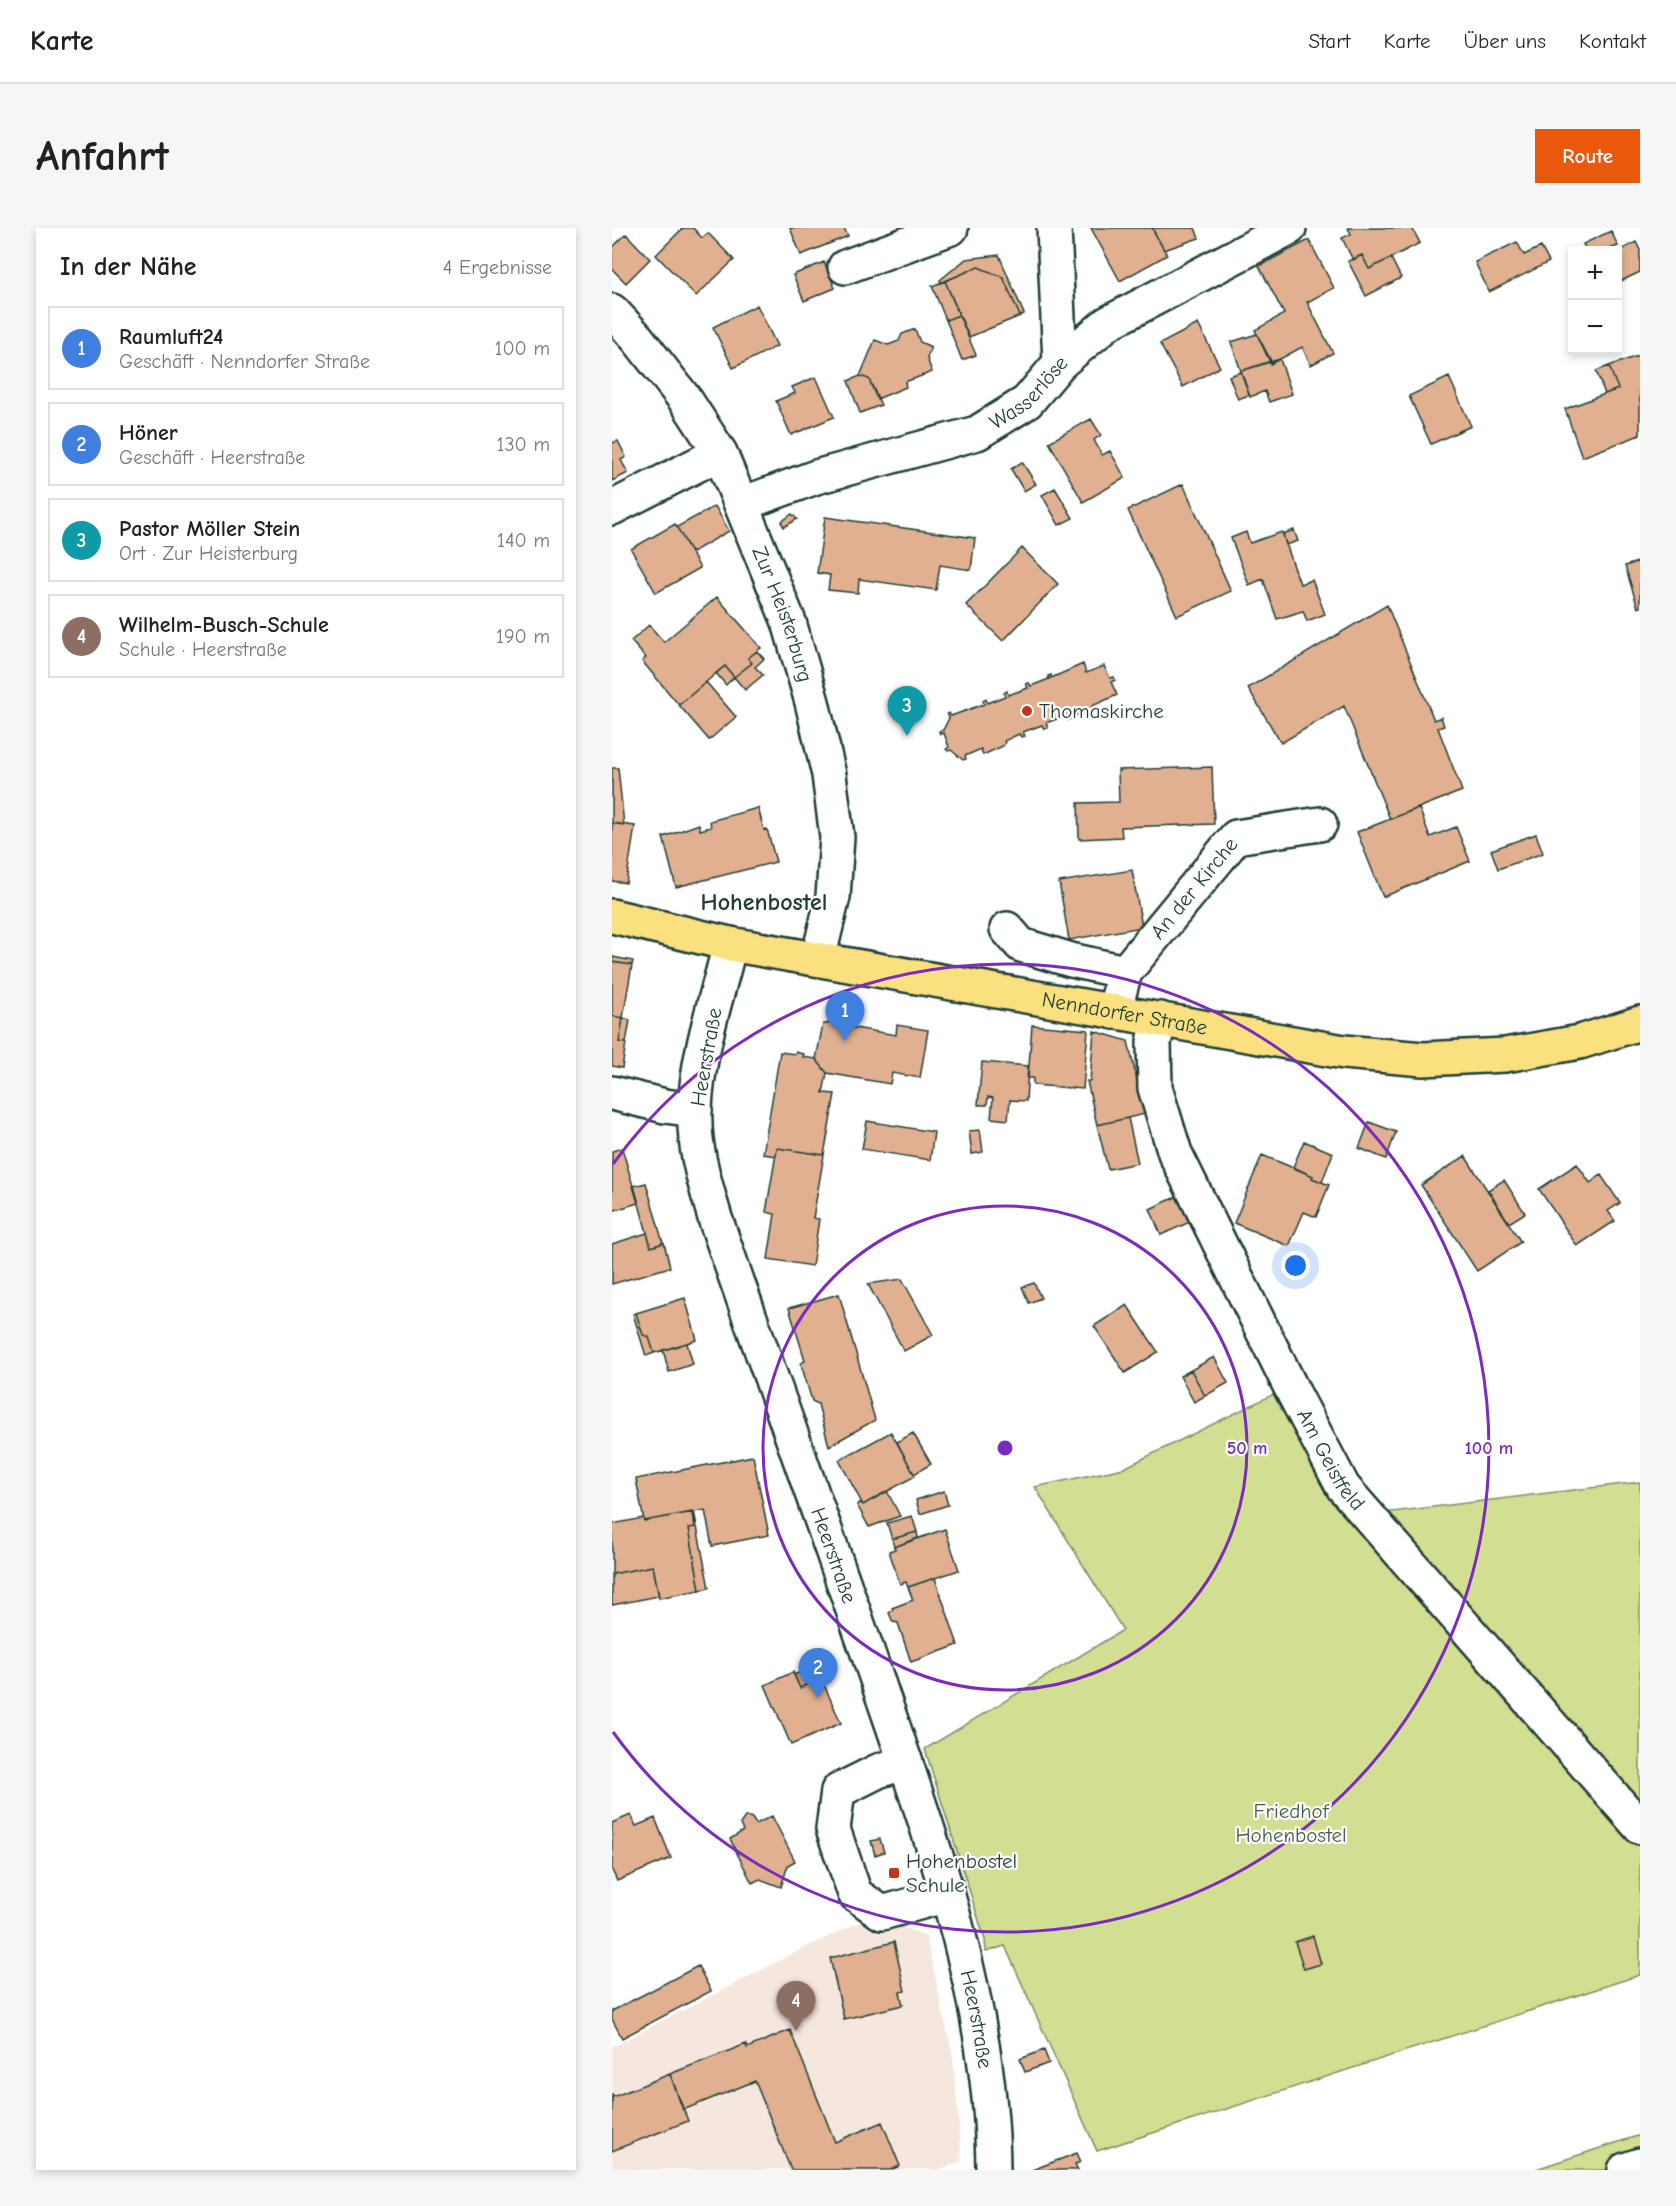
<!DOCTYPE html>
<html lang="de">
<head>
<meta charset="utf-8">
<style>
	:root { --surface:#fff; --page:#f6f6f6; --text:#222; --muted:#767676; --line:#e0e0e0; --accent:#ea580c }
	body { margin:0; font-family:"Comic Neue",sans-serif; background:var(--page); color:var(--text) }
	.controls { position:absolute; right:18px; top:18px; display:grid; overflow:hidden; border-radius:0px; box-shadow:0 3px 9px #0003 }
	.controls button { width:54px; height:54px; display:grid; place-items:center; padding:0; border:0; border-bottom:2px solid var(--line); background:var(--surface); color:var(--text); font:30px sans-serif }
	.you { position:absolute; left:684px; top:1038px; width:21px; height:21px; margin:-15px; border:4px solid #fff; border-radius:50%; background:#1a73e8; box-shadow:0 0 0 9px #1a73e833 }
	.badge { display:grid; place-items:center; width:39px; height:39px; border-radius:50%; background:var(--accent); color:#fff; font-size:20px; font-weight:700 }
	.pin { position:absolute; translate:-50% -50px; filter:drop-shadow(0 2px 3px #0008) }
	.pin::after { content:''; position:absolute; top:32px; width:21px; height:18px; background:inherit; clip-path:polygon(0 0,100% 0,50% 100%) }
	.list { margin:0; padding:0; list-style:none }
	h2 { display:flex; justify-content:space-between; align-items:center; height:78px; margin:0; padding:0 24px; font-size:26px }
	h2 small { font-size:20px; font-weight:400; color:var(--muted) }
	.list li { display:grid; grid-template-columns:39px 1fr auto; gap:18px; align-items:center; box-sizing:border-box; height:84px; margin:0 12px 12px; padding:0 12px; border:2px solid var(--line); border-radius:0px }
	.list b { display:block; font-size:22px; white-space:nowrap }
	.list p { margin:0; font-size:20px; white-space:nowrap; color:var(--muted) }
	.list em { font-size:20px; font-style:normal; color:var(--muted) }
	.map { position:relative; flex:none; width:1028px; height:1942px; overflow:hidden; border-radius:0px }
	header { display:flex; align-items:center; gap:36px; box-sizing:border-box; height:84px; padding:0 30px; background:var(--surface); border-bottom:2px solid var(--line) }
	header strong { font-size:28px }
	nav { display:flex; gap:33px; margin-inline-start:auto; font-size:21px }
	.intro { display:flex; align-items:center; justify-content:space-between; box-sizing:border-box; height:144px; padding:0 36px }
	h1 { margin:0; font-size:42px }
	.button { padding:15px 27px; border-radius:0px; background:var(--accent); color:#fff; font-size:21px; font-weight:700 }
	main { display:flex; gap:36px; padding:0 36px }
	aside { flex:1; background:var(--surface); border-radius:0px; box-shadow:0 3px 9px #0003 }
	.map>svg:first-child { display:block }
	.built { fill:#f6e7de }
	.green { fill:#d2de91; stroke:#788e62; stroke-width:1.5 }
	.building { fill:#e0b091; stroke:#1f3d34; stroke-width:1.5 }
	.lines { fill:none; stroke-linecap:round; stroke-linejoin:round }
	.minor-casing { stroke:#1f3d34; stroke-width:38 }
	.major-casing { stroke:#1f3d34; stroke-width:38 }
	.minor { stroke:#fff; stroke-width:33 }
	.major { stroke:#fbe080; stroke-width:33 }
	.ring { fill:none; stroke:#7b2cbf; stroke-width:3 }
	.poi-dot { fill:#c8321e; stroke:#fff; stroke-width:2 }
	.labels { text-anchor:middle; stroke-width:4.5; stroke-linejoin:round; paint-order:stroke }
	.street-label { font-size:21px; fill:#1f3d34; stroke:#fff }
	.poi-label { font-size:21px; fill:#1f3d34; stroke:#fff; text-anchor:start }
	.park-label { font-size:21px; fill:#435d47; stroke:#fff }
	.quarter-label { font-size:24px; font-weight:bold; fill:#1f3d34; stroke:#fff }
	.centre { fill:#7b2cbf; stroke:#fff; stroke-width:3 }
	.ring-label { font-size:18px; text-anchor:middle; font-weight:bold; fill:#7b2cbf; stroke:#fff; stroke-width:4.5; stroke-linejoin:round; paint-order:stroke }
</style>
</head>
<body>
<header>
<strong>Karte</strong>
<nav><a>Start</a><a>Karte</a><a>Über uns</a><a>Kontakt</a></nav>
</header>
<div class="intro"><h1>Anfahrt</h1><a class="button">Route</a></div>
<main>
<aside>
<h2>In der Nähe<small>4 Ergebnisse</small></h2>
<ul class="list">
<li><span class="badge" style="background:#3f7fe0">1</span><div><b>Raumluft24</b><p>Geschäft · Nenndorfer Straße</p></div><em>100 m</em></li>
<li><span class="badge" style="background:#3f7fe0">2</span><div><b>Höner</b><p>Geschäft · Heerstraße</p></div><em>130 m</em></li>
<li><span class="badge" style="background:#0f9aa8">3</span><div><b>Pastor Möller Stein</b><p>Ort · Zur Heisterburg</p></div><em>140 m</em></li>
<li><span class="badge" style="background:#8d6e63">4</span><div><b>Wilhelm-Busch-Schule</b><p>Schule · Heerstraße</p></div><em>190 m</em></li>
</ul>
</aside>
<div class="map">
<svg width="1028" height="1942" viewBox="0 0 1028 1942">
	<rect width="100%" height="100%" fill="#fff"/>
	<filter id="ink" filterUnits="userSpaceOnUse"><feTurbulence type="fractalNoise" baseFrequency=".0167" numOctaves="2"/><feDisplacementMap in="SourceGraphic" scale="12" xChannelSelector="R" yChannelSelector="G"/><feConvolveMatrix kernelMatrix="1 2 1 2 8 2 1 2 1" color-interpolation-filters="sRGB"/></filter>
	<g filter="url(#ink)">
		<path class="built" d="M262,1687L314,1708L341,1829L350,1933L327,1942H0V1819L188,1722Z"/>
		<path class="green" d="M670,1162L1028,1610V1747L485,1923L393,1718L374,1724L373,1712L313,1521L511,1402L423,1259L512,1240Z
			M1028,1254V1579L771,1285Z
			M1028,1907V1942H921Z"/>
		<path class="building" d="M71,0H81L90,10L96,5L122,32L84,68L44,27Z
			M178,0H232L236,8L189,27Z
			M479,0H540L555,27L508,53Z
			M540,0H583L587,10L552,22Z
			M736,0H800L808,15L757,41L750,27L741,32L730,10L739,6Z
			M999,3L1006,18L995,22H974L971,16Z
			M14,6L38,31L14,55L0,41V20Z
			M697,12L722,60L695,74L721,125L699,137L690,119L659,136L643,102L672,86L647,38Z
			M905,14L912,27L929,19L937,34L877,64L863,34Z
			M1024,14L1028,22V44L1007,54L1005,24Z
			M387,27L412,86L408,88L391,49L366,39L329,55L328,52L354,31Z
			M750,27L757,41L779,30L789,50L754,68L736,33Z
			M212,34L223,60L192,73L181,47Z
			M366,39L391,49L408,88L357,109L333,53Z
			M333,53L347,87L334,92L320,58Z
			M145,77L165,118L121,140L101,99Z
			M347,87L364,127L350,132L334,92Z
			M586,96L608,139L571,159L548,116Z
			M303,101L308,114L319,119L315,130L320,144L293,154L294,159L265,171L257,151L248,148L263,112L276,117L287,113L290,106Z
			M645,106L659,133L629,143L619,114Z
			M1028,127V207L970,229L953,181L1006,161L997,138Z
			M668,131L680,166L657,174L653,163L638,169L629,143Z
			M997,138L1006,161L993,166L984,143Z
			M629,144L637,167L626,171L617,148Z
			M248,148L257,151L269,177L248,185L236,153Z
			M204,149L222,189L179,207L164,173L183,165L180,159Z
			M837,149L859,198L819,216L797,168Z
			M479,191L489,207L482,212L490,227L498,223L513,250L471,274L437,214Z
			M6,213L14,229L9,232L16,245L0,253V215Z
			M410,234L424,256L412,263L399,241Z
			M571,256L619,363L565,388L516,282Z
			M443,260L461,290L447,297L430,267Z
			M103,278L117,303L79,325L65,299Z
			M180,286L185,291L172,299L169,294Z
			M213,289L363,310L359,342L328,337L324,362L247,351L246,365L216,362L218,347L205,345Z
			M63,296L88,340L44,365L19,321Z
			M682,302L686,313L674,317L671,306Z
			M634,304L638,315L670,304L688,356L700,352L713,386L695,393L691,383L665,391L651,351L637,357L619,310Z
			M410,320L446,356L391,413L354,377Z
			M1028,333V379L1026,380L1013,338Z
			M105,369L149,420L136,430L140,435L122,449L113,438L67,477L30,433L34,430L19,413L37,397L52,414Z
			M775,377L822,492L829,489L832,498L826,500L850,563L778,591L732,478L669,515L636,460Z
			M145,423L152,431L143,439L151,447L133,462L122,449L140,435L136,430Z
			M471,436L474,445L492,438L498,450L502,449L503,452L499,454L505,467L480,478L481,480L465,488L464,485L457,488L458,491L455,492L453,488L434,495L436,500L432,501L430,497L411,504L413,508L409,509L407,506L392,513L393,515L391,518L371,527L369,521L353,528L354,531L351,532L339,522L336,523L334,521L337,519L332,505L328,506L327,503L331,502L337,490L335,486L337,485L339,488L372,476L371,473L374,471L375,475L393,468L392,465L395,463L396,467L416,460L414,456L417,455L419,458L437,451L436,448L439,447V450Z
			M113,438L122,449L114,457L104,445Z
			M94,454L124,489L97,512L67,477Z
			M600,539L602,596L509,599L510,609L467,611L466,575L507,574L506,542Z
			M0,540H6L12,597L0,595Z
			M146,580L152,602L155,601L164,634L64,659L51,609L87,596L88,602L99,599L98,593Z
			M807,580L818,609L844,599L858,633L771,669L745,604Z
			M0,595L23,598L14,655L0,653Z
			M924,606L931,625L886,641L879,622Z
			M520,642L530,699L457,712L447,654Z
			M0,729V734L20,737L11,790L0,788Z
			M1,729L21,733L20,737L0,734Z
			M0,788L11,790L7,814L14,815L10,840L0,838Z
			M11,790L18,792L14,815L7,814Z
			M217,792L225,794V797L284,807L285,797L316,802L308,850L280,845L278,856L215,845L204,831L211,796H216Z
			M420,797L476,802L471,861L421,857V850H416Z
			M482,803L516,813L533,886L485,897L475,853H478Z
			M168,824L183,826L184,824L187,825L192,826L191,829L204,831L215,845L211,865L223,866L212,927L165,920L164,928L151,926Z
			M370,834L416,838L414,873L398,872L396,892L379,890L381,870L376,869L375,877H366Z
			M516,890L526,935L496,941L485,897Z
			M255,893L322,904L318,932L250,921Z
			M757,894L784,904L774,931L747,920Z
			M368,902L371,924L360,926L357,903Z
			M692,913L721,925L710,954L700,950L701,948L681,939Z
			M10,920L26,975L0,983V923Z
			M165,920L212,927L201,990L207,991L200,1038L156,1031L163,986L154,984Z
			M650,927L701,948L700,950L717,957L704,989L692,984L677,1018L622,995Z
			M853,928L909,1014L865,1043L809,957Z
			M965,936L978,955L989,947L1008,975L996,983L1003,993L965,1018L927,961Z
			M892,952L913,985L897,995L876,962Z
			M34,955L51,1015L39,1019L22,958Z
			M566,968L578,994L549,1007L538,981Z
			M35,1005L39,1019L52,1015L58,1039L0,1056V1016Z
			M290,1051L321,1107L292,1123L256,1056Z
			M422,1055L429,1070L417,1075L410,1059Z
			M227,1066L263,1192L217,1218L206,1176L200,1173L189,1136L193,1132L177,1080Z
			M73,1070L85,1112L42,1125L37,1109L31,1107L24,1085Z
			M515,1077L546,1124L513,1145L482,1098Z
			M24,1085L31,1107L37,1109L42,1125L34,1128L21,1086Z
			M75,1115L81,1136L57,1144L51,1122Z
			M602,1129L616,1155L593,1168L579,1142Z
			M579,1142L593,1168L582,1174L568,1148Z
			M279,1204L303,1248L251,1277L227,1232Z
			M301,1205L319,1236L302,1246L285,1214Z
			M141,1228L157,1307L100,1318L93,1282L32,1293L24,1251Z
			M275,1263L288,1288L257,1299L245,1277L249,1274L251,1277Z
			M332,1263L336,1277L308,1286L304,1272Z
			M82,1283L97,1360L88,1362L77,1300L83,1299Z
			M81,1284L83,1299L77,1300L88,1362L47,1370L41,1338L0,1346V1296L31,1290L32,1293Z
			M300,1288L305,1304L280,1311L275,1295Z
			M333,1301L347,1342L296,1359L294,1354L288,1356L277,1323L283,1321L282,1319Z
			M305,1304L306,1310L282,1319L280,1311Z
			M41,1338L47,1368L0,1377V1346Z
			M323,1350L346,1417L299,1434L286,1395L281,1394L277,1385L281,1382L280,1380L301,1372L296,1359Z
			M209,1435L215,1448L188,1460L182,1447Z
			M181,1444L188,1460L209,1450L229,1495L179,1517L153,1457Z
			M19,1587L24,1598L43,1590L59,1630L5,1653L0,1642V1595Z
			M160,1588L183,1633L176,1637L169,1659L148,1651L140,1655L118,1611L131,1603L128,1596L133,1589H139L144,1596Z
			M268,1611L272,1624L263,1627L259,1613Z
			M701,1708L709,1736L692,1741L683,1714Z
			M282,1714L293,1763L288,1764L291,1777L232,1791L218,1730Z
			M86,1738L99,1763L10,1810L0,1791V1783Z
			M178,1802L223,1914L270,1894L288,1938L278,1942H179L143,1853L71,1882L58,1846L134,1816L135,1820Z
			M432,1822L437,1835L413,1844L408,1831Z
			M58,1846L76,1893L0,1923V1866L1,1869Z
			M465,1925L469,1934L463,1936L466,1942H420Z"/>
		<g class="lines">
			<g class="minor-casing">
				<g id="minor">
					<path d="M442,0L448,135"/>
					<path d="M233,39L339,0"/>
					<path id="s1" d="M0,83L25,110L75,174L108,225L177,394L200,474L217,547L225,609L221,669L206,731"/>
					<path id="s2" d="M130,276L204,249L365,205L415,174L448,135L496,95L677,0"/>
					<path d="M0,280L108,225"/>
					<path d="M395,701L409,717L459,732L513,744"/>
					<path id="s3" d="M118,716C105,770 85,826 83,882C81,919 93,955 103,990C159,1151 217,1310 272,1472C324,1623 380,1780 381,1942"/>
					<path id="s4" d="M502,784L513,744L624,609L708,596"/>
					<path id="s5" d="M548,791L542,814L543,860L563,925L681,1164L731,1259L1028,1599"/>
					<path d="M0,865L53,878L83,882"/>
					<path d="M294,1534L266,1543L226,1563L221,1601L243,1666L270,1685L335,1667"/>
					<path d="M1013,1942L1028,1937"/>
				</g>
			</g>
			<g class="major-casing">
				<g id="major">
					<path id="s6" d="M0,688L118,716L732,824L811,831L893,827L968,814L1028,795"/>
				</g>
			</g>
			<use href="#minor" class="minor"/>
			<use href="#major" class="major"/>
		</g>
	</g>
	<g class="ring">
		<circle cx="393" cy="1220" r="242"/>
		<path d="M1 936A484 484 0 1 1 1 1504"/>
	</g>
	<g class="poi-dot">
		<circle cx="415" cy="483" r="6"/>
		<rect x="276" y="1639" width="12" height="12" rx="3"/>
	</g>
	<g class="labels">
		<g class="street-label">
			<text dy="7" stroke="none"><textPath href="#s2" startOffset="312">Wasserlöse</textPath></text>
			<text dy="7" stroke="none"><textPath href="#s1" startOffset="352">Zur Heisterburg</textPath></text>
			<text dy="7" stroke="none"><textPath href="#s4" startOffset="150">An der Kirche</textPath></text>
			<text dy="7" stroke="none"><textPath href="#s6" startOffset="522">Nenndorfer Straße</textPath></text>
			<text transform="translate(94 829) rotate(-80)" y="7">Heerstraße</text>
			<text dy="7" stroke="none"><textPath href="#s5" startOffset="482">Am Geistfeld</textPath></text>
			<text dy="7" stroke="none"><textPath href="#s3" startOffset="638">Heerstraße</textPath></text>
			<text dy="7" stroke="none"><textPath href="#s3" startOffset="1124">Heerstraße</textPath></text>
		</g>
		<g class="poi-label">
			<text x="427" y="490">Thomaskirche</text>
			<text x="294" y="1640">Hohenbostel<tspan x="294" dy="24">Schule</tspan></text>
		</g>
		<g class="park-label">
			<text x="679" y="1590">Friedhof<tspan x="679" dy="24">Hohenbostel</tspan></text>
		</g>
		<g class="quarter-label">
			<text x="152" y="682">Hohenbostel</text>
		</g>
	</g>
	<circle cx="393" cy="1220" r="9" class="centre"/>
	<g class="ring-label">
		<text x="635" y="1226">50 m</text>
		<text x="877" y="1226">100 m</text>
	</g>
</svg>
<div class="controls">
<button>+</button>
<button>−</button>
</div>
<div class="you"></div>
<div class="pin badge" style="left:233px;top:813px;background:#3f7fe0">1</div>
<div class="pin badge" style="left:206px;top:1470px;background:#3f7fe0">2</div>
<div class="pin badge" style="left:295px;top:508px;background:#0f9aa8">3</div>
<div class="pin badge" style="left:184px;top:1803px;background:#8d6e63">4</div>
</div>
</main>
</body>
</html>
